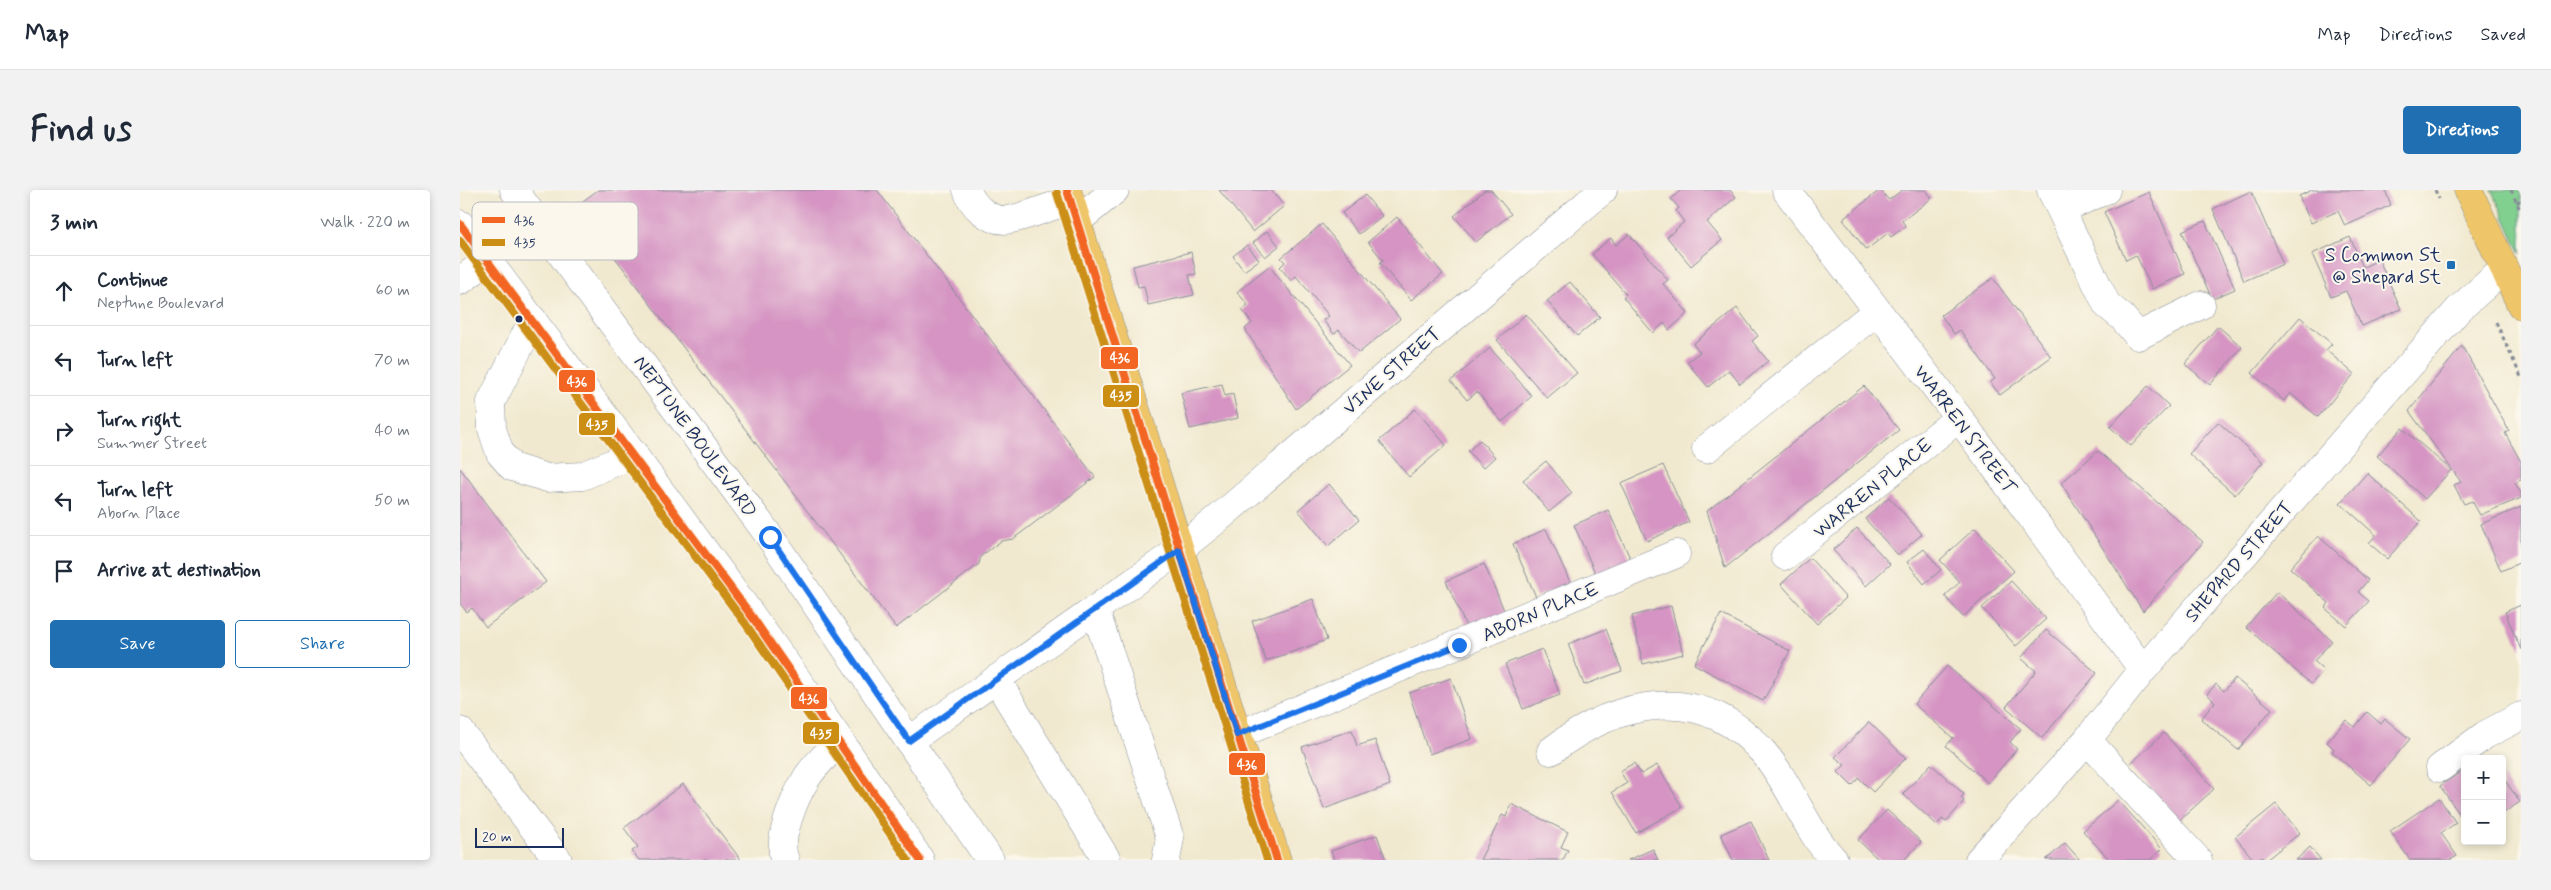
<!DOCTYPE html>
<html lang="en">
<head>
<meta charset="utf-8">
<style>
	:root { --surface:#fff; --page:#f2f2f3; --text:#1f2937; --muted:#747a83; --line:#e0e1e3; --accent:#1f6fb2 }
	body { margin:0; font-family:Mynerve,sans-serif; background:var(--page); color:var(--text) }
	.controls { position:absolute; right:15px; bottom:15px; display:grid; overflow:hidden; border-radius:5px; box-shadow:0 2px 8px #0003 }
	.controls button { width:45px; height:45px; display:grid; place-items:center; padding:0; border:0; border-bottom:1px solid var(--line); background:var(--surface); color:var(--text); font:25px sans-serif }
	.scale { position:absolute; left:15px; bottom:12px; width:89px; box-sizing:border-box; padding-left:5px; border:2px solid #1b2f5e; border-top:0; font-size:14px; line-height:18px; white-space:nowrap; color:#1b2f5e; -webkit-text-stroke:4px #fbf7ec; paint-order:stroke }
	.stop { position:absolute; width:15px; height:15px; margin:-11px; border:4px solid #1a73e8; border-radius:50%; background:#fff }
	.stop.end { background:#1a73e8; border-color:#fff; box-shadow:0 1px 5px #0008 }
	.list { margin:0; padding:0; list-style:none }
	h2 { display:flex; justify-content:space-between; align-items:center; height:65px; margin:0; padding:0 20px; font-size:21px }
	h2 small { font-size:16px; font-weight:400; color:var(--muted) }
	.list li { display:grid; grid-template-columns:32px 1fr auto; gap:15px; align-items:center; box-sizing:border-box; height:70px; padding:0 20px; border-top:1px solid var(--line) }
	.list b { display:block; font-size:19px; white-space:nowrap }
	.list p { margin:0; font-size:16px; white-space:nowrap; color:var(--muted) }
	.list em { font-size:16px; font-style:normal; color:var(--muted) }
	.actions { display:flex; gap:10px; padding:15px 20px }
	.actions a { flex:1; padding:11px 0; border:1px solid var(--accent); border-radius:5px; text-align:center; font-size:18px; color:var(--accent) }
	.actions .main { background:var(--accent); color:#fff }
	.icon { flex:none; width:28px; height:28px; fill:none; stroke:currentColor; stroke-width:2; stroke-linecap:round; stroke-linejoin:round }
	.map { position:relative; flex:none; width:2061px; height:670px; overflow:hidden; border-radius:5px }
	header { display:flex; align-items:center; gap:30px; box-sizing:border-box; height:70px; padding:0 25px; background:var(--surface); border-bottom:1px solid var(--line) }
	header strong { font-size:24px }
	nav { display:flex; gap:28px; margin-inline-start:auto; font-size:18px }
	.intro { display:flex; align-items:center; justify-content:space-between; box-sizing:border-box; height:120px; padding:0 30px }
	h1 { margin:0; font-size:35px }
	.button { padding:12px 22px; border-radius:5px; background:var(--accent); color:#fff; font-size:18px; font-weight:700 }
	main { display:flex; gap:30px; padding:0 30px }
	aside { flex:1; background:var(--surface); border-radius:5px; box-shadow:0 2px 8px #0003 }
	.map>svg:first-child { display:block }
	.green { fill:#82d08f; stroke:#4e8076 }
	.building { fill:#d594c3 }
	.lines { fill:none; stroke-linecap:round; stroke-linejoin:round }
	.minor-casing { stroke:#868c96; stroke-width:29 }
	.major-casing { stroke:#868c96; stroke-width:29 }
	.path { stroke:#868c96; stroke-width:3; stroke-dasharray:4 4; stroke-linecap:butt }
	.minor { stroke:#fff; stroke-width:28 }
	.major { stroke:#eec569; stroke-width:28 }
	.bus-1-casing { stroke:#fbf7ec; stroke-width:11 }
	.bus-2-casing { stroke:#fbf7ec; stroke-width:11 }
	.bus-1 { stroke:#f26522; stroke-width:8 }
	.bus-2 { stroke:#cb8e13; stroke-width:8 }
	.route { stroke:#1a73e8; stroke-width:6 }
	.poi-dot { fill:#1f6fb2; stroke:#fbf7ec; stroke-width:2 }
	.bus-dot { fill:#1b2f5e; stroke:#fbf7ec; stroke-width:2 }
	.labels { text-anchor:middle; stroke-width:4; stroke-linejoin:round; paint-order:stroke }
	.poi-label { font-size:19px; fill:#1b2f5e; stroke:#fbf7ec; text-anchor:end }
	.street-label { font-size:19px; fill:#1b2f5e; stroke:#fbf7ec }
	.key { fill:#fbf7ec; stroke:#b8bbc1; stroke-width:1 }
	.key-label { font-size:14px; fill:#1b2f5e }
	.line-badge { stroke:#fbf7ec; stroke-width:2 }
	.badge-label { font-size:14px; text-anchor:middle; font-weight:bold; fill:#fff }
</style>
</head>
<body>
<header>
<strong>Map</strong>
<nav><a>Map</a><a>Directions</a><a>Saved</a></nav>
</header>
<div class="intro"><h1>Find us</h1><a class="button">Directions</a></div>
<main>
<aside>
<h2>3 min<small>Walk · 220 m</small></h2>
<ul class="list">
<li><svg class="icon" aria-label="ahead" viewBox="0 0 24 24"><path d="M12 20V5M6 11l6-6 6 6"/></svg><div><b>Continue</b><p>Neptune Boulevard</p></div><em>60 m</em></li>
<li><svg class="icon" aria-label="left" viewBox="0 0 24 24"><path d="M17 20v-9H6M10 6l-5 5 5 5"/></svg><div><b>Turn left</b></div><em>70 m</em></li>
<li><svg class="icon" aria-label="right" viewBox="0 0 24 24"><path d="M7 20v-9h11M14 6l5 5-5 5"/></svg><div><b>Turn right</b><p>Summer Street</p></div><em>40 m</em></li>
<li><svg class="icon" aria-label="left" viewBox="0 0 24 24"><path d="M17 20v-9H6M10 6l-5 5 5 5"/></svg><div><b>Turn left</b><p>Aborn Place</p></div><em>50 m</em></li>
<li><svg class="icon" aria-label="arrive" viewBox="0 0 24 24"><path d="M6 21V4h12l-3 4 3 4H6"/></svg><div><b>Arrive at destination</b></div></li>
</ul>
<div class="actions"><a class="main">Save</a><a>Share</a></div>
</aside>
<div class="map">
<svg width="2061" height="670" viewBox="0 0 2061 670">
	<rect width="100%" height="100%" fill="#fbf7ec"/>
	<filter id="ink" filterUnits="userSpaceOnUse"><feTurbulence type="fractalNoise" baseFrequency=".02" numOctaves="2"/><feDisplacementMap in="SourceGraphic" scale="10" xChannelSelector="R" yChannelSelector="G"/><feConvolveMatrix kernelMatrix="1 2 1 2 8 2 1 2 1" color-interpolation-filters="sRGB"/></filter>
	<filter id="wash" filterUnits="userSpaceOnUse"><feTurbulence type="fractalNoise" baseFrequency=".0096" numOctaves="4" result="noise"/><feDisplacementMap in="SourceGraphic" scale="20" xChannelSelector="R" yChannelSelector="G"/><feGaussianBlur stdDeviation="1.12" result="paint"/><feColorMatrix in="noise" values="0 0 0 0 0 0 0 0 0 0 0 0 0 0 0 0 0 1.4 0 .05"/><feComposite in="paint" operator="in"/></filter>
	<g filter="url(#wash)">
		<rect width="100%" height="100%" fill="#f1e9cf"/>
		<path class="green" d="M2032,0H2061V64Z"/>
		<g id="blocks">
			<path class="building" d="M138,0H417L635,287L553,349L541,351L521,366L519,374L436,438L116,16Z
				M759,0H811L824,16L793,42Z
				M1025,0H1031L1051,24L1016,52L994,26Z
				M1221,0H1270L1276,7L1247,32L1262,50L1231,76L1207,47L1224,32L1216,21L1219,18L1211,9Z
				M1420,0L1429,10L1442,0H1466L1472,8L1442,31L1446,36L1431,47L1428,43L1406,60L1383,29Z
				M1852,0H1925L1931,15L1885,36L1878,21L1851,33L1839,6Z
				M1791,1L1823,74L1784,91L1753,19Z
				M1689,2L1725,84L1692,99L1676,65L1666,70L1644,22Z
				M905,5L922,26L899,44L882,23Z
				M937,27L983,84L951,110L920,73L923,70L908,52Z
				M1745,31L1775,99L1752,109L1722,41Z
				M862,34L940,129L899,163L879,140L874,144L863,130L869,126L836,86L831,91L820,77L825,72L821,68Z
				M807,41L819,56L805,67L793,53Z
				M1169,44L1208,90L1203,94L1228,123L1209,140L1204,133L1193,143L1163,107L1166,104L1132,64L1151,48L1156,55Z
				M1890,47L1903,77L1919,70L1941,119L1902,136L1886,101L1871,107L1852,64Z
				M787,55L799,70L784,81L773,66Z
				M731,62L736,84L729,85L734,105L688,115L684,96L678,97L673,76Z
				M809,76L890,175L836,219L785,139L792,133L782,120L788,115L777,102Z
				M1533,88L1591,167L1540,205L1530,192L1535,189L1500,140L1494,144L1481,125Z
				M1110,92L1140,127L1117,146L1087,111Z
				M1277,118L1298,146L1292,151L1308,171L1280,194L1269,180L1248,197L1227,172L1240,162L1233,154Z
				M1066,124L1117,183L1087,208L1037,150Z
				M1840,127L1872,154L1866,160L1894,184L1858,227L1830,203L1824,211L1792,183Z
				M1758,136L1782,157L1750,195L1725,174Z
				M2002,156L2049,241L2045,243L2061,272V290L2055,293L2061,303V308L2020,325L2012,311L2004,314L1994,295L2001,292L1949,221Z
				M1030,158L1072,206L1042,232L1017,202L1007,210L991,191Z
				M762,194L765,206L773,204L778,228L730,239L721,203Z
				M1404,196L1439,240L1265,378L1247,321Z
				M1688,196L1709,216L1671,256L1650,237Z
				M955,219L986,255L949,287L919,251Z
				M1758,232L1803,272L1775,305L1729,264Z
				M1942,238L1991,280L1965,309L1917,266Z
				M1020,250L1035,267L1023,278L1008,261Z
				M1638,261L1743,352L1683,421L1601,293Z
				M1086,271L1112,303L1089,322L1063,290Z
				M1203,275L1229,332L1187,351L1161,293Z
				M0,278L86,392L26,437L12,418L7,422L0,414Z
				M1907,283L1961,331L1927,369L1909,353L1916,345L1880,313Z
				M869,294L899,330L868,356L838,320Z
				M1429,307L1462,344L1438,365L1405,329Z
				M2061,317V372L2041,381L2021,334Z
				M1148,320L1171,370L1136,385L1114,335Z
				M1397,338L1430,374L1406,396L1373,360Z
				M1515,338L1554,381L1503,427L1485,406L1500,392L1480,370Z
				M1086,339L1110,392L1076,407L1053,354Z
				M1858,346L1908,390L1898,402L1909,411L1886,436L1865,418L1869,413L1830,378Z
				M1464,359L1481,380L1464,394L1447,372Z
				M1350,368L1386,408L1357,434L1321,394Z
				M1024,374L1047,427L1009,443L986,391Z
				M1551,391L1586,429L1556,456L1522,418Z
				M1817,402L1872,451L1854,471L1864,480L1851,494L1786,437Z
				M853,409L867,450L806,471L792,431Z
				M2061,415V460L2045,422Z
				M1211,416L1223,464L1183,474L1172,426Z
				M1261,424L1330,461L1303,511L1234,474Z
				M1146,439L1162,481L1124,495L1108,454Z
				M1586,440L1637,483L1582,548L1546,517L1576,481L1561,468Z
				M1082,459L1100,505L1063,519L1045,474Z
				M1487,476L1561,539L1550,552L1557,559L1528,593L1486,556L1493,548L1454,514Z
				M991,488L1012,549L969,564L949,503Z
				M1775,488L1812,519L1778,560L1741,529L1755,512L1747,504L1756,494L1764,501Z
				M1907,522L1921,534L1925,529L1950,549L1911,595L1872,562L1874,559L1867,552L1886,530L1895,537Z
				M1409,532L1446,568L1413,602L1399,588L1392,596L1378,582L1385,575L1375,567Z
				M892,540L897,556L915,550L930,595L864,619L842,557Z
				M1704,543L1754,599L1720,630L1669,575Z
				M1174,573L1181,584L1197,575L1222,617L1176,643L1152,602L1167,593L1160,581Z
				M1471,574L1504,604L1501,608L1504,611L1486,632L1482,629L1477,635L1443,604Z
				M2005,579V632L1980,596Z
				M2042,586L2060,612L2042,624Z
				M223,594L281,670H179L172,661L178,657L164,638Z
				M1979,608L1996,633L1981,643L1997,666L1990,670H1950L1930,641Z
				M1658,610L1702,659L1690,670H1650L1623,641Z
				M1051,614L1108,642L1101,657L1108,660L1103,670H1020L1042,625L1046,627Z
				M1816,614L1840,643L1806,670L1801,667L1794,670L1775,647Z
				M1427,620L1461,652L1444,670H1419L1398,650Z
				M1291,631L1309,670H1273L1261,644Z
				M917,645L926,670H874L871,661Z
				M1605,653L1620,670H1586Z
				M1850,657L1861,670H1836Z
				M1193,659L1198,670H1168Z"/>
		</g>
	</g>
	<g filter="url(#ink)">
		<use href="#blocks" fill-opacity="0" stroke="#868c96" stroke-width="1"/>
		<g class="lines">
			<g class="minor-casing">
				<path id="minor" d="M54,0L310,347L530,670
					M507,0C512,15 527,30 545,30C557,30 595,15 610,10
					M1326,0L1499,228L1683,480
					M1591,0L1647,115L1662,127L1678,146L1741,115
					M1601,20L1646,0
					M616,32L655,0
					M0,34C157,243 317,451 460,670
					M0,91L27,71
					M73,130L31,212L32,239L40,263L52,277L87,288L122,286L174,264
					M1246,259L1417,121
					M1325,366L1499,228
					M635,419L710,648L706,670
					M536,489L647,670
					M0,541L98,670
					M777,545L1216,364
					M1627,550L1738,670
					M449,551L719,360L760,327L1143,0
					M1091,561C1157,510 1242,491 1303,562C1331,594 1344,638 1374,670
					M1980,578L2025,545L2061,526
					M325,670C316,651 335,607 346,589C354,575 369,563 380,551
					M1519,670L1627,550L1683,480L1999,119L2044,79"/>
			</g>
			<g class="major-casing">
				<path id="major" d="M607,0L817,670
					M2008,0L2061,115"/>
			</g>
			<path class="path" d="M1975,0L1979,9
				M2051,0L2061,22
				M2057,13L2061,9
				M2036,132L2061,187"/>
			<use href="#minor" class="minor"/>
			<use href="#major" class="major"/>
			<g class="bus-1-casing">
				<path id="bus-1" d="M607,0L817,670
					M0,34L293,428L460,670"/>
			</g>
			<g class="bus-2-casing">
				<path id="bus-2" d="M597,3L807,670
					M0,51L285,433L448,670"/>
			</g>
			<use href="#bus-1" class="bus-1"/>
			<use href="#bus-2" class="bus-2"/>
		</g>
	</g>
	<g class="lines" filter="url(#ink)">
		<path class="route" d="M310,347L449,551L719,360L777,545L999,455"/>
	</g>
	<rect class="poi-dot" x="1986" y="70" width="10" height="10" rx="2.5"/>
	<circle class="bus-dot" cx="59" cy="129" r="4.5"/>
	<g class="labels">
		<g class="poi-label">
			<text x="1981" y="71">S Common St<tspan x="1981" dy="22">@ Shepard St</tspan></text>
		</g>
		<g class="street-label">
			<text transform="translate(931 180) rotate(-41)" y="7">VINE STREET</text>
			<text transform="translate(1506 239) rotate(53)" y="7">WARREN STREET</text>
			<text transform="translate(236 246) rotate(54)" y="7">NEPTUNE BOULEVARD</text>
			<text transform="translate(1412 297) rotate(-39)" y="7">WARREN PLACE</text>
			<text transform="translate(1778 371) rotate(-49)" y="7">SHEPARD STREET</text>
			<text transform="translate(1080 421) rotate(-23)" y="7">ABORN PLACE</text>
		</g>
	</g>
	<rect x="12" y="12" width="166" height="58" rx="8" class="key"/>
	<rect x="22" y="27" width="23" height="6" fill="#f26522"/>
	<rect x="22" y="49" width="23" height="7" fill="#cb8e13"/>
	<g class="key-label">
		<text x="54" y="35">436</text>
		<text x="54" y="57">435</text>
	</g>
	<g class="line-badge">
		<rect x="640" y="156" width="39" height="24" rx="5" fill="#f26522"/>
		<rect x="98" y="179" width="38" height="24" rx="5" fill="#f26522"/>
		<rect x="642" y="194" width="38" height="24" rx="5" fill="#cb8e13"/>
		<rect x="118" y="222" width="38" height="24" rx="5" fill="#cb8e13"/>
		<rect x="330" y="496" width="38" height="24" rx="5" fill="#f26522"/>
		<rect x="342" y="531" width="38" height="24" rx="5" fill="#cb8e13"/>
		<rect x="768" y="562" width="38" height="24" rx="5" fill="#f26522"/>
	</g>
	<g class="badge-label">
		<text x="660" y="172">436</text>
		<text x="117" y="196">436</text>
		<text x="661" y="210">435</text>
		<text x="137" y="239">435</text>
		<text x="349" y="513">436</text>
		<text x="361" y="548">435</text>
		<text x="787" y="579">436</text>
	</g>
</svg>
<div class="controls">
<button>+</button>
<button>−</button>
</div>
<div class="scale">20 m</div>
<div class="stop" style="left:310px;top:347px"></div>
<div class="stop end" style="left:999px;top:455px"></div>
</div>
</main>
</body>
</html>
